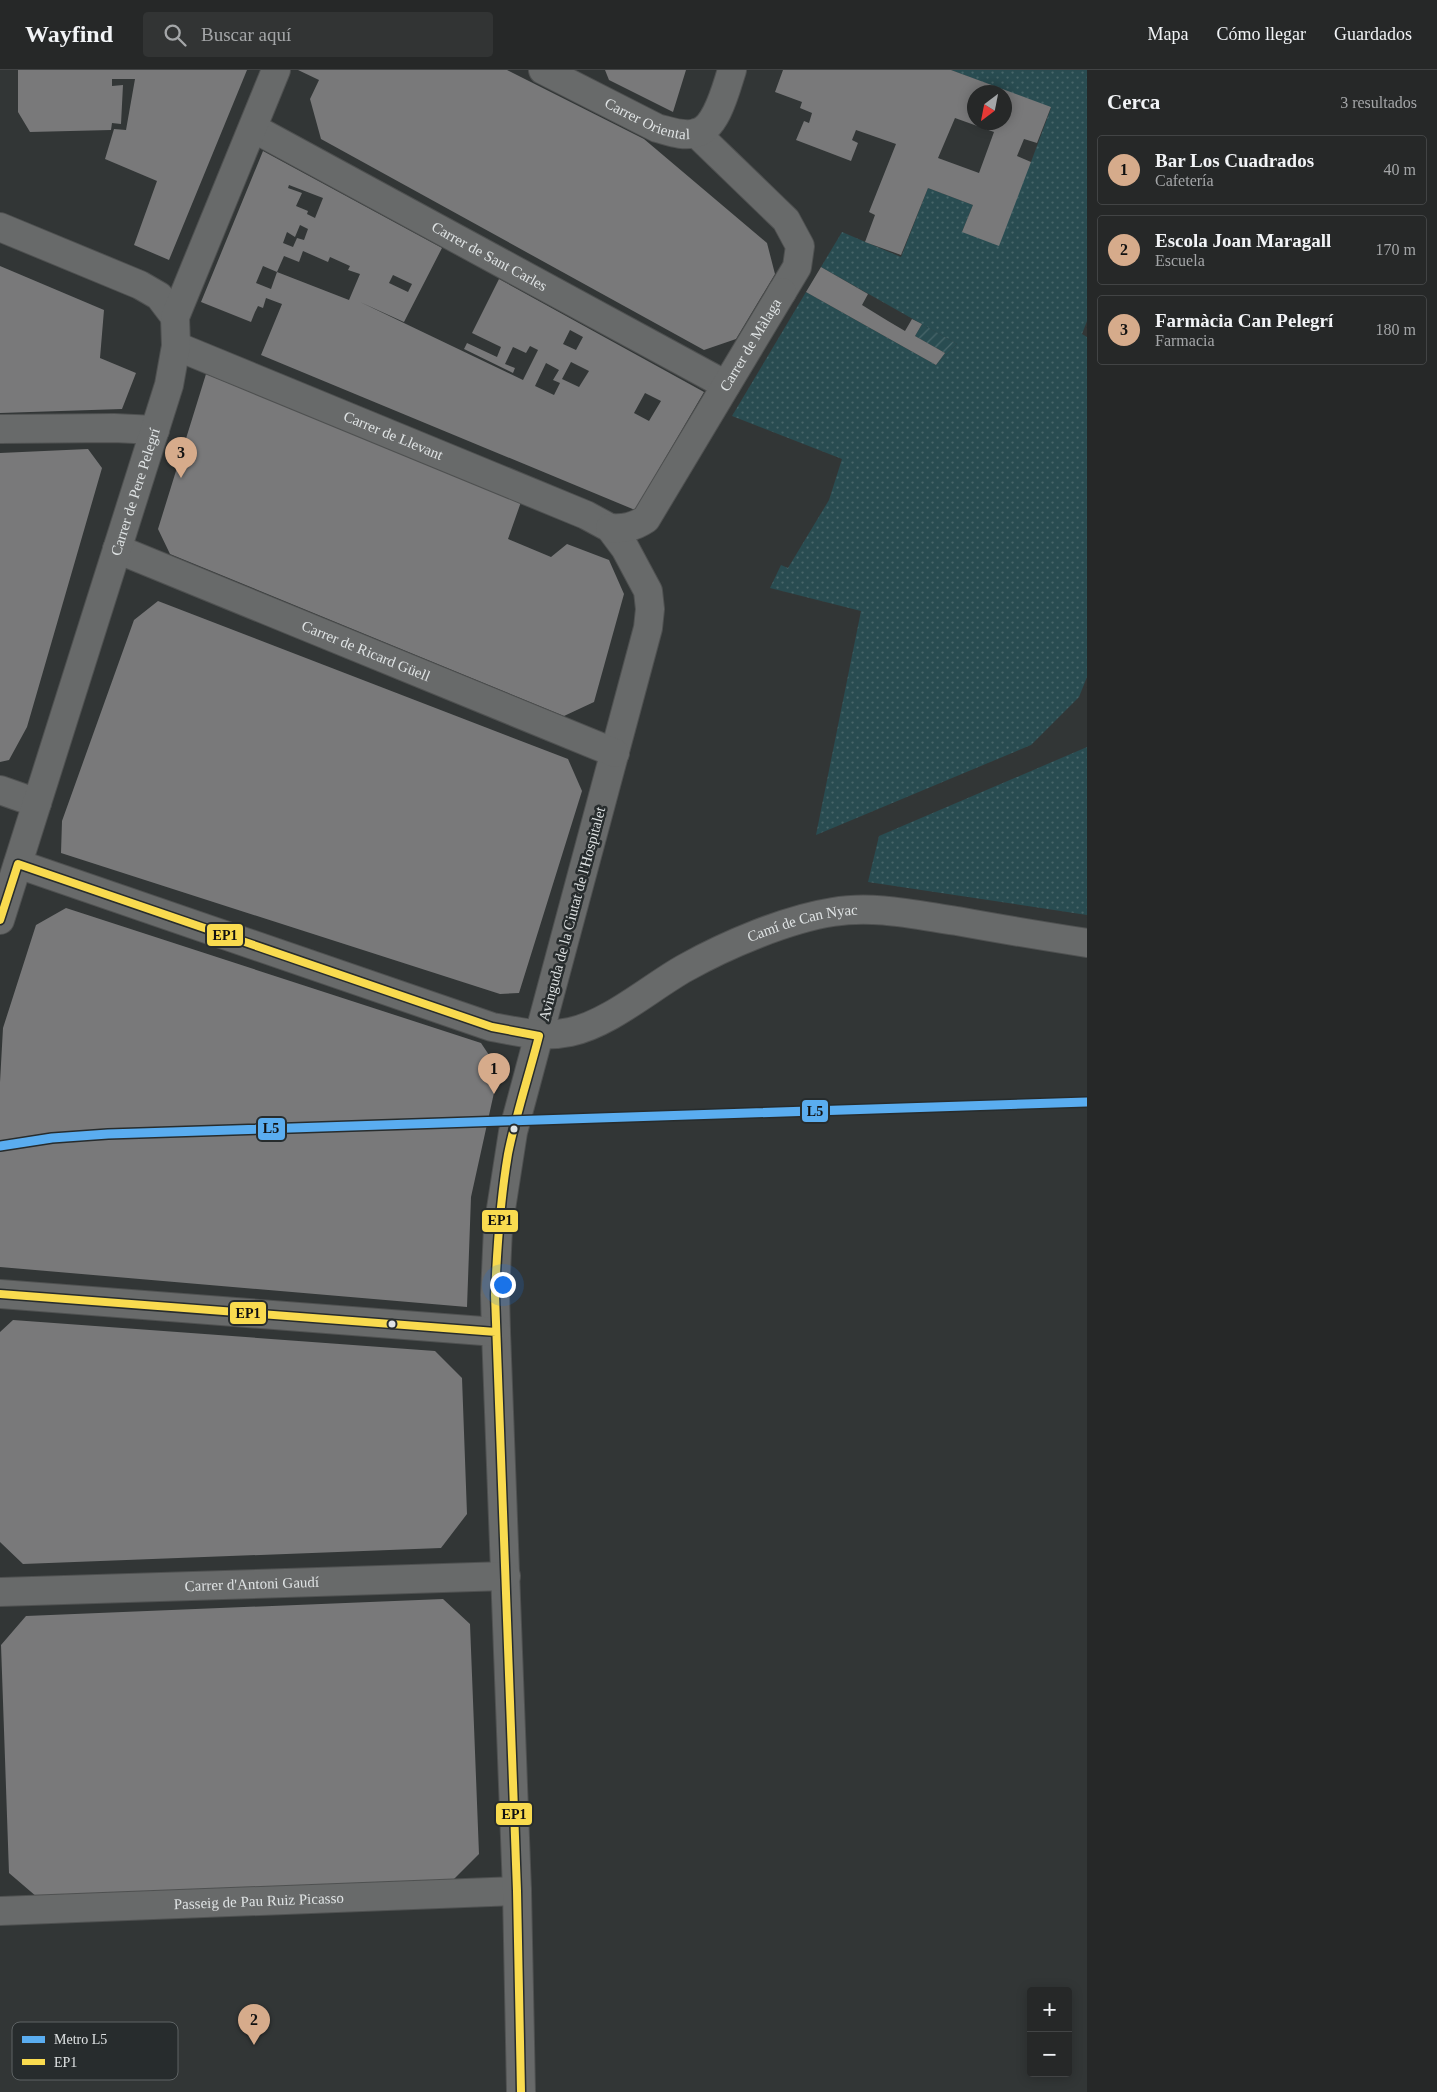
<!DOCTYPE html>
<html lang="es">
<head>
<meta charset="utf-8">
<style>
	:root { --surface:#262828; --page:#323434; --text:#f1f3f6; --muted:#a4a6a8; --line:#424445; --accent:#d6ab8b }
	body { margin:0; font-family:"Times New Roman",serif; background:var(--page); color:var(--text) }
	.controls { position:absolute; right:15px; bottom:15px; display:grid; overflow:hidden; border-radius:5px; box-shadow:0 2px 12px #0003 }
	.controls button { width:45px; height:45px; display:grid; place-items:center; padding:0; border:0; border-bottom:1px solid var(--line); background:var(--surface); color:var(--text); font:25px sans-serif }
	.compass { position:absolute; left:967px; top:15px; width:45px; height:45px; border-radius:50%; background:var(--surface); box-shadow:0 2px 12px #0003; rotate:212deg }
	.you { position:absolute; left:502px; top:1214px; width:18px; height:18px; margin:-12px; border:4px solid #fff; border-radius:50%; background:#1a73e8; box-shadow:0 0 0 8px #1a73e833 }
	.badge { display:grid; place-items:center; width:32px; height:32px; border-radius:50%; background:var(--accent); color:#111; font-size:16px; font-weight:700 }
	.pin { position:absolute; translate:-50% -41px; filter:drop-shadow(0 1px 2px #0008) }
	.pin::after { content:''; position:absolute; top:26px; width:18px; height:15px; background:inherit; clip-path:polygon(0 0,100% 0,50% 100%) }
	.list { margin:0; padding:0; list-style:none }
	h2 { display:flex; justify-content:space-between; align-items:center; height:65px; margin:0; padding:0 20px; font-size:21px }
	h2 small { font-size:16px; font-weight:400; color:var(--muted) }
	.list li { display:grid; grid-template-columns:32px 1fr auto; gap:15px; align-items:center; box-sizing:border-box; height:70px; margin:0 10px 10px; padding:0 10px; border:1px solid var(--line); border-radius:5px }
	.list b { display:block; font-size:19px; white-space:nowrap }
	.list p { margin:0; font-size:16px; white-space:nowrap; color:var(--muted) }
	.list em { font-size:16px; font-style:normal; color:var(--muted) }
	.icon { flex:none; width:28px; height:28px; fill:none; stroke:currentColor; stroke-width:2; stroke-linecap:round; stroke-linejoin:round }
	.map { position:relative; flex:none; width:1087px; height:2022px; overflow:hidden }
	header { display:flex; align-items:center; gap:30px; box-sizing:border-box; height:70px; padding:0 25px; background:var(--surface); border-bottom:1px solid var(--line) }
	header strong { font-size:24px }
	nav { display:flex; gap:28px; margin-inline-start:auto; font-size:18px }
	.search { width:350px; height:45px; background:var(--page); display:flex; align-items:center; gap:12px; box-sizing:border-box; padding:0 18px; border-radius:5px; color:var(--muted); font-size:19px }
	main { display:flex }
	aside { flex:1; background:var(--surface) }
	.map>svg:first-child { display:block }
	.grass { fill:url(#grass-dots) }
	.garden { fill:url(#garden-furrows) }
	.building { fill:#79797a; fill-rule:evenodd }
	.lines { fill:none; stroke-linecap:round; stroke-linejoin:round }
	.pedestrian-casing { stroke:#4f5151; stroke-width:30 }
	.minor-casing { stroke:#4f5151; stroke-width:30 }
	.pedestrian { stroke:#686a6a; stroke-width:28 }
	.minor { stroke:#686a6a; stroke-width:28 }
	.bus-1-casing { stroke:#272c2d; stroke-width:11 }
	.bus-1 { stroke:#f9db4f; stroke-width:8 }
	.metro-1-casing { stroke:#272c2d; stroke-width:12 }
	.metro-1 { stroke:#5aadf0; stroke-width:9 }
	.bus-dot { fill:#dfe3e4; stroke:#272c2d; stroke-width:2 }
	.labels { text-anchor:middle; stroke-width:5; stroke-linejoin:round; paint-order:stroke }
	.street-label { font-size:15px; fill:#dfe3e4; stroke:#272c2d }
	.key { fill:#272c2d; stroke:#5e6364; stroke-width:1 }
	.key-label { font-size:14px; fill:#dfe3e4 }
	.line-badge { stroke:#272c2d; stroke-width:2 }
	.pale-badge-label { font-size:14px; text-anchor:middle; font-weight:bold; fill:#111 }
</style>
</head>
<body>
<header>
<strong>Wayfind</strong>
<div class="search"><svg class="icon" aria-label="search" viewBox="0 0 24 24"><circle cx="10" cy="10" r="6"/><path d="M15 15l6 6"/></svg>Buscar aquí</div>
<nav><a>Mapa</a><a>Cómo llegar</a><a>Guardados</a></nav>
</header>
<main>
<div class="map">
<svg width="1087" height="2022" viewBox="0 0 1087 2022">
	<defs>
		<pattern id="grass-dots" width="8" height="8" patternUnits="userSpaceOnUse" patternTransform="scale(1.25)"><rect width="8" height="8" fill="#294c51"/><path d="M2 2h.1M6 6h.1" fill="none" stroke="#48666a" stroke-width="1.8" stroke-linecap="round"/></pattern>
		<pattern id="garden-furrows" width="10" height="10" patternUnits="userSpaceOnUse" patternTransform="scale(1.25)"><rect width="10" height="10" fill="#294c51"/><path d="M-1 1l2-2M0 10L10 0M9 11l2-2" fill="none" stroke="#48666a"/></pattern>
	</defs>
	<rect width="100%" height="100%" fill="#323636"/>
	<path class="grass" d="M951,0H1087V251L1082,264L1087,267V607L1079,627L1031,675L816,765L861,541L770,518L781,495L788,498L829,430L842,389L732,346L806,222L936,295L957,274L821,197L842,162L901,187L928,118L973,135L962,162L1031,92L1051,38Z
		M1087,677V845L868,812L879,766Z"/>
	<path class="garden" d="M922,254L957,274L936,295L945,283L915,266Z"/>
	<path class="building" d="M18,0H247L169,190L134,175L157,111L105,89L114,59L126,60L135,9H112V16L123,15L121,54L112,53L111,60L30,62L18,42Z
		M298,0H507L644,69L767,173L775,204L736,269L704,280L321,69L310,29L319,10Z
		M605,0H686L673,42L609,10Z
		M783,0H951L1051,37L1037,73L1024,69L1017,86L1031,92L999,176L962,162L973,135L928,118L901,185L865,172L875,145L869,142L896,74L856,60L852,70L858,73L851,91L796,70L804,51L809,53L812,43L800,38L802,32L775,22ZM974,22H1004V52H974ZM955,48L994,62L979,103L938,88Z
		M263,81L442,178L404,252L360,232L523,310L538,280L530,276L526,283L513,277L505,294L515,298L513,303L464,279L467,273L497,287L501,277L472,263L499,209L704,322L635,440L261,285L282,234L266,228L263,238L258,236L255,242L251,252L201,232ZM289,115L323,128L315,148L307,144L308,141L296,136L302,123L288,118ZM300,155L308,159L304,170L297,168L293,177L283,173L287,162L295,167ZM303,181L328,192L330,187L350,196L348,200L360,204L349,230L277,202L284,186L299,192ZM263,196L277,202L271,219L256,213ZM393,205L412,214L408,222L389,213ZM570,260L583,267L576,280L563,274ZM571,292L589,301L579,317L562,309ZM546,293L559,300L553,310L560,313L554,325L535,316ZM645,323L661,331L649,351L634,343Z
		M0,196L104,240L100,288L136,303L122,339L0,343Z
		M821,197L868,224L862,235L888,251L905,261L912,249L922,254L915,266L945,283L936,295L806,222Z
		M206,304L521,432L508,469L551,487L567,474L609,490L624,524L594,632L564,646L170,484L158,459Z
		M88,379L102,398L27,657L9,690L0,692V383Z
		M158,531L568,689L582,721L519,923L500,924L61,783L62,751L134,550Z
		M66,838L481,973L499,1000L471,1127L467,1237L0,1197V1012L3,958L36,855Z
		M13,1250L435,1281L462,1308L467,1444L441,1478L23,1494L0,1472V1262Z
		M443,1529L470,1554L479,1784L453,1810L37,1827L9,1803L1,1575L26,1546Z"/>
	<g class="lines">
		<g class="pedestrian-casing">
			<g id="pedestrian">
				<path d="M696,63L786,150L800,176L797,197L782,222"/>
				<path id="s1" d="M0,1841L517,1821"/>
			</g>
		</g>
		<g class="minor-casing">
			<g id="minor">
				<path id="s2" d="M543,0L657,58C669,61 683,67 696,63C717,58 726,18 732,0"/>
				<path id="s3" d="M253,58L726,315"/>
				<path d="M0,157L140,215L159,226L175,247"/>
				<path id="s4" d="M176,276L586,445L610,458L625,478L648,521L650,539L648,558L513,1062L498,1158L495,1225L496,1262L517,1821L521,2022"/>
				<path d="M0,359L114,358L155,360"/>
				<path id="s5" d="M610,458C624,459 634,457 646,449L782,222"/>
				<path id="s6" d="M117,479L615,683"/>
				<path d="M0,720L37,733"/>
				<path id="s7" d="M18,794L492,957C521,962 541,968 570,962C609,954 651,917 685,898C726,875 787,849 833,842C874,835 916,845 957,851C1000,859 1043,866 1087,873"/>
				<path id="s8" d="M0,850L169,315L176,276L175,247L276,0"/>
				<path d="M0,1224L496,1262"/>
				<path id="s9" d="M0,1522L506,1506"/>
			</g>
		</g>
		<use href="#pedestrian" class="pedestrian"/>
		<use href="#minor" class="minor"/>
		<g class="bus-1-casing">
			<path id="bus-1" d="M0,850L18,794L492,957L539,966C529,1005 516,1044 508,1084C500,1131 497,1178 495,1225L517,1821L521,2022
				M0,1224L496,1262"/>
		</g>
		<use href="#bus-1" class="bus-1"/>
		<g class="metro-1-casing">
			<path id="metro-1" d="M0,1076L52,1068L108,1064L1087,1032"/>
		</g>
		<use href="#metro-1" class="metro-1"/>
	</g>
	<g class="bus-dot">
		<circle cx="514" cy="1059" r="4.5"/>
		<circle cx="392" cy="1254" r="4.5"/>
	</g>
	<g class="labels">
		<g class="street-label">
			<text dy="5" stroke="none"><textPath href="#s2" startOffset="116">Carrer Oriental</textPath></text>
			<text dy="5" stroke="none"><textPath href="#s3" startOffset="269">Carrer de Sant Carles</textPath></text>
			<text dy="5" stroke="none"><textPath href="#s5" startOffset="241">Carrer de Màlaga</textPath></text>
			<text dy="5" stroke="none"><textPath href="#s4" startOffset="235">Carrer de Llevant</textPath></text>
			<text dy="5" stroke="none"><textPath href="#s8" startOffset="449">Carrer de Pere Pelegrí</textPath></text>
			<text dy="5" stroke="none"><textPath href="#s6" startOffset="269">Carrer de Ricard Güell</textPath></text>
			<text transform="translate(572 844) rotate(-75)" y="5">Avinguda de la Ciutat de l'Hospitalet</text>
			<text dy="5" stroke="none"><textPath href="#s7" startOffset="839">Camí de Can Nyac</textPath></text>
			<text dy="5" stroke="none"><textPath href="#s9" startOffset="252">Carrer d'Antoni Gaudí</textPath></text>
			<text dy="5" stroke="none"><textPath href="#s1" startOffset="259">Passeig de Pau Ruiz Picasso</textPath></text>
		</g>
	</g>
	<rect x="12" y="1952" width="166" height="58" rx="8" class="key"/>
	<rect x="22" y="1966" width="23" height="7" fill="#5aadf0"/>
	<rect x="22" y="1989" width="23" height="6" fill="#f9db4f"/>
	<g class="key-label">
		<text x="54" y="1974">Metro L5</text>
		<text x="54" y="1997">EP1</text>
	</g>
	<g class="line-badge">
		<rect x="206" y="853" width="38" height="24" rx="5" fill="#f9db4f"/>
		<rect x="801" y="1029" width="28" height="24" rx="5" fill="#5aadf0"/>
		<rect x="257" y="1047" width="29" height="24" rx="5" fill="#5aadf0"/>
		<rect x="481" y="1139" width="38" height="24" rx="5" fill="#f9db4f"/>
		<rect x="229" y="1231" width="38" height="24" rx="5" fill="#f9db4f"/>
		<rect x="495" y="1732" width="38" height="24" rx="5" fill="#f9db4f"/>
	</g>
	<g class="pale-badge-label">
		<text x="225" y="870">EP1</text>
		<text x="815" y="1046">L5</text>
		<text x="271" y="1063">L5</text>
		<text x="500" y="1155">EP1</text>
		<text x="248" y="1248">EP1</text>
		<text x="514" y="1749">EP1</text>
	</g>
</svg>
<div class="controls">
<button>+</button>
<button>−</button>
</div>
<svg class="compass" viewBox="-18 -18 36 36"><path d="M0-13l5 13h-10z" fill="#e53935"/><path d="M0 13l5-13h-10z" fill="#a4a6a8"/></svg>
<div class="you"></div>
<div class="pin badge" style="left:494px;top:1024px">1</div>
<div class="pin badge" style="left:254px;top:1975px">2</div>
<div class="pin badge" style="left:181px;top:408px">3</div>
</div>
<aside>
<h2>Cerca<small>3 resultados</small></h2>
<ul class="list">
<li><span class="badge">1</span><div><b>Bar Los Cuadrados</b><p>Cafetería</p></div><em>40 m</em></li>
<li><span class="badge">2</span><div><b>Escola Joan Maragall</b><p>Escuela</p></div><em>170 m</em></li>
<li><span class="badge">3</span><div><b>Farmàcia Can Pelegrí</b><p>Farmacia</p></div><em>180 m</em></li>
</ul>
</aside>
</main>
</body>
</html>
